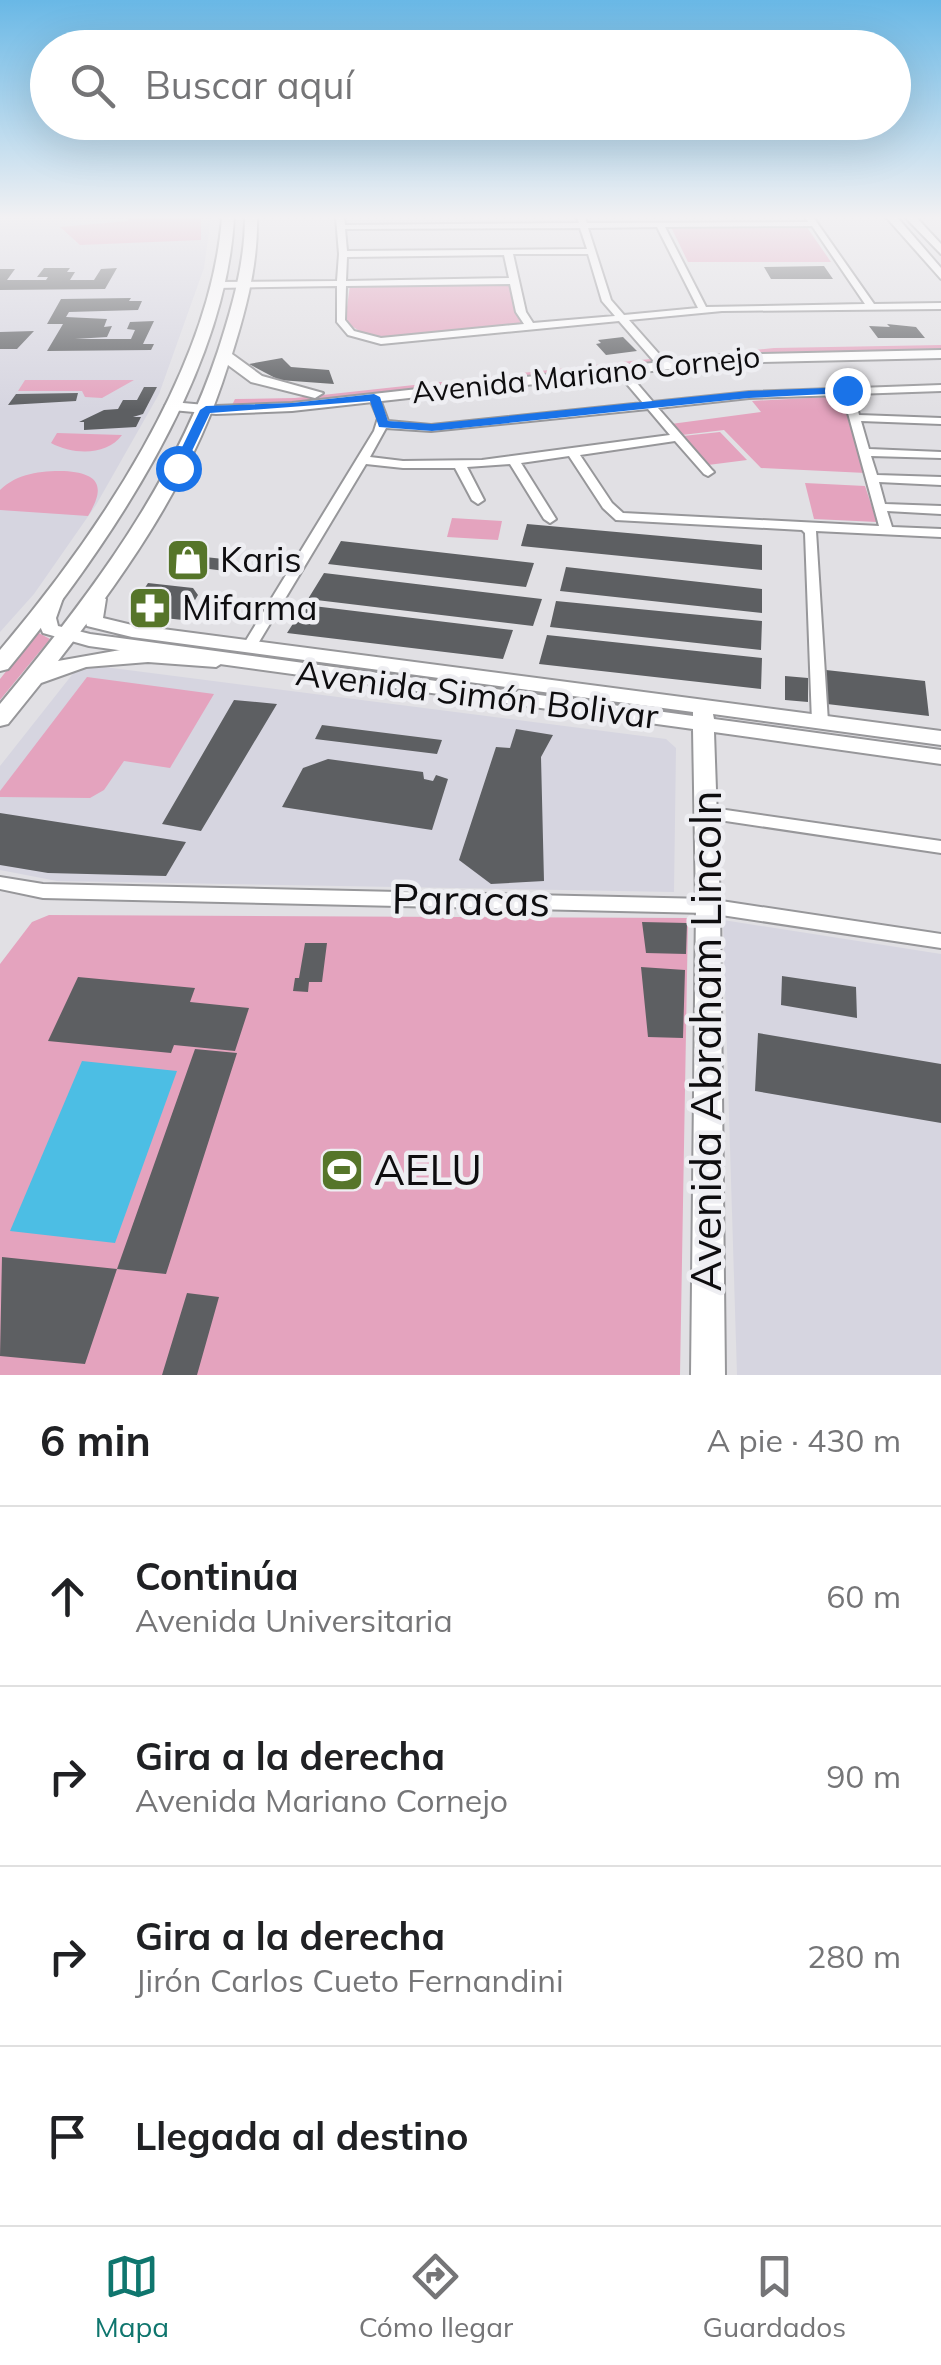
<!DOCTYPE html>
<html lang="es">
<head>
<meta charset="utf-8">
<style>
	:root { --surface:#fff; --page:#f2f2f2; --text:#202124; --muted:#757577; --line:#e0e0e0; --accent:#0f766e }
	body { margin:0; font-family:Mulish,sans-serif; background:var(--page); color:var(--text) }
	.stop { position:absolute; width:30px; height:30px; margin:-22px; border:8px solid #1a73e8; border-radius:50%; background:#fff }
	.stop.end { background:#1a73e8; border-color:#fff; box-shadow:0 2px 10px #0008 }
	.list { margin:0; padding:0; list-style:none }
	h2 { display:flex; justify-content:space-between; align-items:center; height:130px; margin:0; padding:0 40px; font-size:42px }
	h2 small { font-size:32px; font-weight:400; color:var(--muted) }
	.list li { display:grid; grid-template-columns:65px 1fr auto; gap:30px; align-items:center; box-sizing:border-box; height:180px; padding:0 40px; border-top:2px solid var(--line) }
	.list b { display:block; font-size:38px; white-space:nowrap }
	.list p { margin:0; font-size:32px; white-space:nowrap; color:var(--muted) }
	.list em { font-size:32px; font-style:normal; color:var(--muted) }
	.icon { flex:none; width:55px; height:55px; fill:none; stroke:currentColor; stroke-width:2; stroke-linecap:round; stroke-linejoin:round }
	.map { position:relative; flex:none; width:941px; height:1375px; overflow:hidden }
	.search { position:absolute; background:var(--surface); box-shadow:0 10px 40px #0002; left:30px; right:30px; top:30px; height:110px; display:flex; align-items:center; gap:25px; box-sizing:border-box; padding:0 35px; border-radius:55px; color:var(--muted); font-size:38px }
	.sheet { height:850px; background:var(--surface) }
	nav { display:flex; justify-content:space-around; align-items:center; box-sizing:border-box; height:140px; border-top:2px solid var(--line); background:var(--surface); font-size:28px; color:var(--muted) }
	nav a { display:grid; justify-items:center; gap:5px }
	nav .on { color:var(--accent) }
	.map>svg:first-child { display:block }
	.built { fill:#d6d5e0 }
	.green { fill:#e4a3be }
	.water { fill:#4cbee4 }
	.building { fill:#5d5f62 }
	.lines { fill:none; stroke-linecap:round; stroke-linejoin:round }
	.street-casing { stroke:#97979a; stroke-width:4 }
	.secondary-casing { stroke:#97979a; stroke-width:4 }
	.primary-casing { stroke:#97979a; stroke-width:4 }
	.street { fill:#fff; fill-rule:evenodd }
	.secondary { fill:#fff; fill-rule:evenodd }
	.primary { fill:#fff; fill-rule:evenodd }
	.route { fill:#1a73e8 }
	.labels { text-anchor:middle; stroke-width:9; stroke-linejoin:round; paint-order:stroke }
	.far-street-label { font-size:30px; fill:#0e0d0f; stroke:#eeeef2 }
	.poi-label { font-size:35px; fill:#0e0d0f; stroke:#eeeef2; text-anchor:start }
	.street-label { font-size:35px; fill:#0e0d0f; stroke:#eeeef2 }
	.near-street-label { font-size:42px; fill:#0e0d0f; stroke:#eeeef2 }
	.near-poi-label { font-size:42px; fill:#0e0d0f; stroke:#eeeef2; text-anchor:start }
</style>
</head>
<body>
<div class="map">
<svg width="941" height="1375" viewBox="0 0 941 1375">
	<rect width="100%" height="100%" fill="#e1e0e4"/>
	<path class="built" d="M0,217H211L204,268L159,394L96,505L34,594L0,632Z
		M89,665L666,739L676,748L674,892L57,881L0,870V766L75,671Z
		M723,920L941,954V1375H737Z"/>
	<path class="green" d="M128,217H201V240L80,245L60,227L128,221Z
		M806,226L831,262H688L671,227Z
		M509,283L522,324L386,338L366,335L345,322L350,285Z
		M941,345V350L776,352L675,362L671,359L774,348Z
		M650,359L654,361L632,366L295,403L232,405L235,399L295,398Z
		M25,380H134L102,398L85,397L82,391H18Z
		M846,396L866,473L761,468L724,430L682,435L671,424L761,412L752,401Z
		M720,432L747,460L708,465L683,436Z
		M57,433L122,435C107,456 73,455 51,443Z
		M64,471C98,473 107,485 88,516L0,510V490C18,473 40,471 64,471Z
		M805,483L865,486L877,522L814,519Z
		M452,518L502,521L498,540L447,537Z
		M37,632L50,639L0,700V679Z
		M87,677L214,694L170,768L124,761L104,790L90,798L0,797V791Z
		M49,915L688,918L680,1375H0V964L32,922Z"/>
	<path class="water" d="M82,1061L177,1071L115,1243L10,1231Z"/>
	<path class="building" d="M824,266L833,279H771L764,267Z
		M44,268H70L67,272H75L70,280H94L101,269L117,268L105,289L0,290V269H15L7,280H46L48,277H37Z
		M131,298L129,301H142L138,310L69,312L66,317L107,319L104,327L112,326L107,337L75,339H131L135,330L127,329L130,322L154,321L143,344H154L151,350L47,351L63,324H47L61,299Z
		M887,324L916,327L925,338H878L869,326L890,327Z
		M34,331L17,349H0V332Z
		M623,337L637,351L606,355L596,344L601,343L598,340Z
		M282,358L291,367L329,370L334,384L279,380L249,364Z
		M144,387H157L143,414L133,417H141L136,427L84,430V422H79L104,410L118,409L123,400H137Z
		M78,393L76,401L8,405L16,394Z
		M527,524L762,545V570L521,546Z
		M341,541L534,563L526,587L328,564Z
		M186,555L233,560L225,571L178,565Z
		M566,567L762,589V613L560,591Z
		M324,573L542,599L533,626L308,599Z
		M148,583L193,588L198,595L183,620L136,615L131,609Z
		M556,601L762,621L761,650L550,627Z
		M305,605L513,630L503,659L287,633Z
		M547,635L762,658L761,689L539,664Z
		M826,670L925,681L929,716L827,704Z
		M785,676L808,678V702L785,700Z
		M234,700L277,704L201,831L162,824Z
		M322,725L442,740L437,754L315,739Z
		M516,729L553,735L541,757L544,881L491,884L459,860L496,747L510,748Z
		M328,759L423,772L424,779L433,781L436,775L448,779L432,830L282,807L303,768Z
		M0,813L186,842L166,876L48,873L0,865Z
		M642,922L687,923L686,954L646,953Z
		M305,943H327L322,982H309L308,992L293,991L295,978H299Z
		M641,967L685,970L683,1038L648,1037Z
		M782,976L856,987L857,1018L781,1005Z
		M78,977L195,988L190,1002L249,1008L235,1051L174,1045L171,1053L48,1041Z
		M758,1033L941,1064V1123L755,1091Z
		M195,1049L237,1053L166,1274L117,1269L85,1364L0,1356L2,1257L117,1269Z
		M187,1293L219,1297L197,1375H162Z"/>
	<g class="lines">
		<g class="street-casing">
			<path id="street" d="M336,217H344L345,225L579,223L577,217H585L587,223L808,222L805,217H813L874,304L941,303V309L722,311L629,320L667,363V367H659L619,321L381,344L348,335L337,322V286L216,288L212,285L216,282L337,281L339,254ZM812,226L865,304L706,307L665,227ZM657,227L698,308L624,315L611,300L588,228ZM580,228L587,249L347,251L345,229ZM513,254H588L602,301L615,316L533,323L526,312ZM504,255L509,278L346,281L347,257ZM510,284L516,312L524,324L381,338L354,331L345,320L346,286Z
				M620,367L624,368L653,402L749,392L941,385V391L854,394L859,415L941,418V424L861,421L869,449L941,452V458L871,456L877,475L941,477V485L879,482L885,504L941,506V514L887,511L892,527L941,529V537L816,531L828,722L825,725L820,727L812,722L805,533L802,530L616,520L603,508L569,456L521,463L556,519L550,523L544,519L510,464L467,467L484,500L478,504L472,500L455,468H403L366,464L256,647L249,651L244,650L242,647L374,431L378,418L369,397L370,395L379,397L388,421L431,425L643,403L615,370ZM843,395L879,526L623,513L612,503L580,455L675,441L704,474L708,476L714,472L712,470L658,408L749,398ZM648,409L670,435L482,460L403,461L370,457L386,428L431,431Z
				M705,807L941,841V853L699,817L697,813L699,809Z
				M0,877L43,884L708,899L941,934V948L708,913L43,898L0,889Z"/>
		</g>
		<g class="secondary-casing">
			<path id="secondary" d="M886,217H897L941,268V279Z
				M905,217H916L941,244V254Z
				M941,350V358L724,363L292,411L216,414L172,410L165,406L172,402L216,406L292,403L724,355Z
				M54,593L63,598L56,618L58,626L90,634L693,716V712L132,637L87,626L83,613L91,595L97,594L106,599L103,618L132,625L941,731V745L713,714L714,719L941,750V764L714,732L720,906L725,1375H691L696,906L693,729L89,646L43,633C36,620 38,597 54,593Z"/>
		</g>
		<g class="primary-casing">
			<path id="primary" d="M222,217H234C226,376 106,550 8,669L0,671V650C96,537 211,369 222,217Z
				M245,217H257C258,265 246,309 232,354L262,376L323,393L315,398L251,382L228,365C194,476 128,571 58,661L126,649L216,653L227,660L216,667L148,662L86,667L41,683L8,724L0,726V704C90,595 173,486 218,351C232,307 245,264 245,217Z"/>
		</g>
		<use href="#street" class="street"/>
		<use href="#secondary" class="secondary"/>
		<use href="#primary" class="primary"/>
	</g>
	<linearGradient id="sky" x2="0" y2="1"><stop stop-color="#69b8e6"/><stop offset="0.53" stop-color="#f2f1f3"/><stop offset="1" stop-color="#f2f1f3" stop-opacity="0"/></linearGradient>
	<rect width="941" height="410" fill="url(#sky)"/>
	<path class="route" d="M851,387L847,393L749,398L432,431L379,427L370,401L210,413L183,470L172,468L200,410L206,406L292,403L374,394L380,397L388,421L432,424L749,391Z"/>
	<defs>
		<g id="shop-square" transform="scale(2.25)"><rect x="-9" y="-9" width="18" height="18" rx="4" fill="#56752a" stroke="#eeeef2"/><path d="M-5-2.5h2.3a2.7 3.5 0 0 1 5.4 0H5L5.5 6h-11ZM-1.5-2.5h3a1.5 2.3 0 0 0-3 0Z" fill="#fff"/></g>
		<g id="pharmacy-square" transform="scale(2.25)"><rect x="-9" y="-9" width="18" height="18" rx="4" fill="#56752a" stroke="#eeeef2"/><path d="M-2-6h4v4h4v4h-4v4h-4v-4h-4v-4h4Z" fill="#fff"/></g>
		<g id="stadium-square" transform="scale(2.25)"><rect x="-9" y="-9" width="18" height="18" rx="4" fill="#56752a" stroke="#eeeef2"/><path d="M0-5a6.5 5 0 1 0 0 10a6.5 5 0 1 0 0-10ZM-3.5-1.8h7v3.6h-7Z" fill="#fff"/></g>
	</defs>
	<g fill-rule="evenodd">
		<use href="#shop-square" x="188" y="560"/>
		<use href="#pharmacy-square" x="150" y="608"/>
		<use href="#stadium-square" x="342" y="1170"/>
	</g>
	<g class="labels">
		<g class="far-street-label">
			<text transform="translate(586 375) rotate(-6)" y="10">Avenida Mariano Cornejo</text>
		</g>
		<g class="poi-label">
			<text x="220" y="572">Karis</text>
			<text x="182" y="620">Mifarma</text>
		</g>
		<g class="street-label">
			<text transform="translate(477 695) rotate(7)" y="12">Avenida Simón Bolivar</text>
		</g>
		<g class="near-street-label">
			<text transform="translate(471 900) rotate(1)" y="15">Paracas</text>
			<text transform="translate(706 1041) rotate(-90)" y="15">Avenida Abraham Lincoln</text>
		</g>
		<g class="near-poi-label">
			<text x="374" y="1185">AELU</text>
		</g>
	</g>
</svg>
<div class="stop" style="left:178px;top:468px"></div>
<div class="stop end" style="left:847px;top:390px"></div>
<div class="search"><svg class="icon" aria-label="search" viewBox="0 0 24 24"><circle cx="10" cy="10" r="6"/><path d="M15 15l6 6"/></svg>Buscar aquí</div>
</div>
<section class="sheet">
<h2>6 min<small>A pie · 430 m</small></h2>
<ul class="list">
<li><svg class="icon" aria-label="ahead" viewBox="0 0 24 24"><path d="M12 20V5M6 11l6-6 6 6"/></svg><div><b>Continúa</b><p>Avenida Universitaria</p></div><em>60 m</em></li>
<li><svg class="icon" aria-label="right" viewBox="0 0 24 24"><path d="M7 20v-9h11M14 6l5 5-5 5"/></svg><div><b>Gira a la derecha</b><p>Avenida Mariano Cornejo</p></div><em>90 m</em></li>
<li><svg class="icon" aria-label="right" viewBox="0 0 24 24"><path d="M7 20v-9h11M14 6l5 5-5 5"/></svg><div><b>Gira a la derecha</b><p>Jirón Carlos Cueto Fernandini</p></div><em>280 m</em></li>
<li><svg class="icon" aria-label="arrive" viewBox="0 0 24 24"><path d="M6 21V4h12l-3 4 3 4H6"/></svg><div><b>Llegada al destino</b></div></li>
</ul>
</section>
<nav>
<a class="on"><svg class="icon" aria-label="map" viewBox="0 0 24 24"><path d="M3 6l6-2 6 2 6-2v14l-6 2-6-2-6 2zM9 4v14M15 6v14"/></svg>Mapa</a>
<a><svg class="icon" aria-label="directions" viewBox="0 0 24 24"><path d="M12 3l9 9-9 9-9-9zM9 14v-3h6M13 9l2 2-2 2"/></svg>Cómo llegar</a>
<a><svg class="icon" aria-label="saved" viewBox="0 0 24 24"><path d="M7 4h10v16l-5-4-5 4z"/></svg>Guardados</a>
</nav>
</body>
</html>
